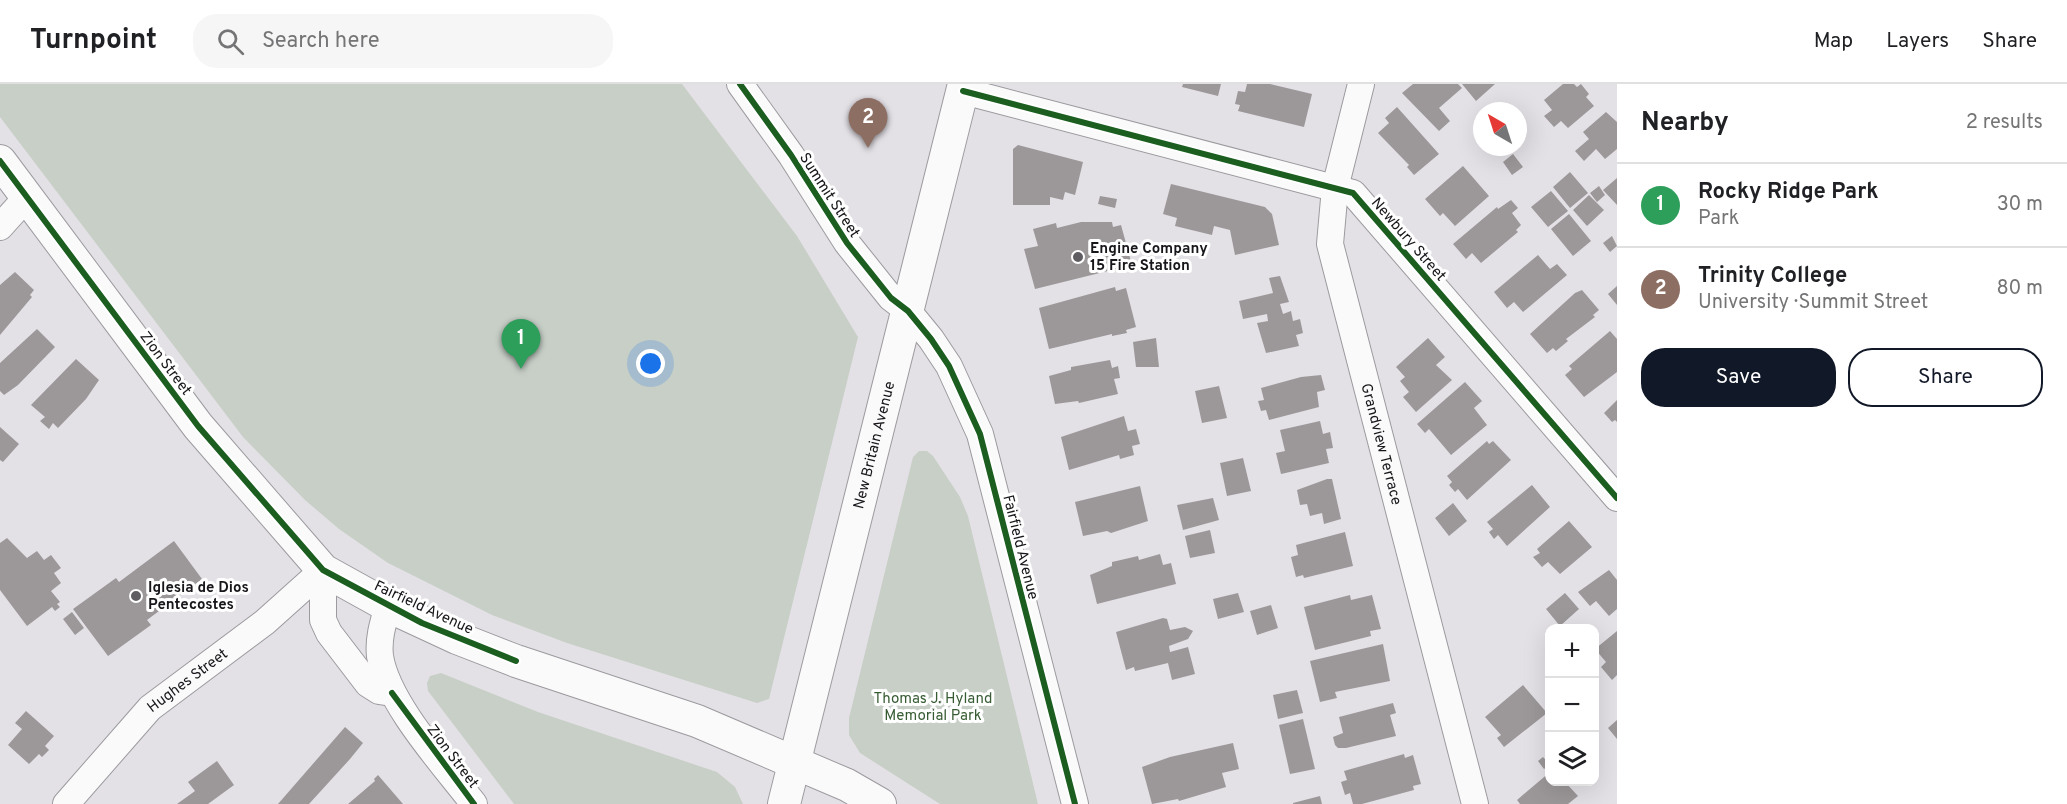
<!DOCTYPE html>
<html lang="en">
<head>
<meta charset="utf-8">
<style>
	:root { --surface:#fff; --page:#f6f6f6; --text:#202124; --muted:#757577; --line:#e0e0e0; --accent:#111827 }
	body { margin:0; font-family:Overpass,sans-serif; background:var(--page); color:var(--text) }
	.controls { position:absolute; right:18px; bottom:18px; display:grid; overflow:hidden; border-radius:12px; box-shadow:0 6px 24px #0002 }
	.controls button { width:54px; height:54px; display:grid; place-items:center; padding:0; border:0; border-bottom:2px solid var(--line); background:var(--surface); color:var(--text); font:30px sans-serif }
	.compass { position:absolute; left:1473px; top:18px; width:54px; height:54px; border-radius:50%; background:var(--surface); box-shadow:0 6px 24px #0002; rotate:321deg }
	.you { position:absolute; left:651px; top:280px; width:21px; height:21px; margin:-15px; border:4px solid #fff; border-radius:50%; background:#1a73e8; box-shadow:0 0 0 9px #1a73e833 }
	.badge { display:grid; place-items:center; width:39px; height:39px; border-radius:50%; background:var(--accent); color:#fff; font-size:20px; font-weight:700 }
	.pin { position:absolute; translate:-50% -50px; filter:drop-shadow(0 2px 3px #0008) }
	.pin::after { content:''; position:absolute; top:32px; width:21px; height:18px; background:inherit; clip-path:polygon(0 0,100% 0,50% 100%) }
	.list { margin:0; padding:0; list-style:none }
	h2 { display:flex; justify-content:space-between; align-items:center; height:78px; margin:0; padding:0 24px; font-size:26px }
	h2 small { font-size:20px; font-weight:400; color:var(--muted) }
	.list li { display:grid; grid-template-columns:39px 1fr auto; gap:18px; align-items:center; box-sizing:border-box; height:84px; padding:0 24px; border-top:2px solid var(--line) }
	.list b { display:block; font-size:22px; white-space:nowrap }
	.list p { margin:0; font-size:20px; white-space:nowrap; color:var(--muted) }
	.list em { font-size:20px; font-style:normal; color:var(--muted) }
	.actions { display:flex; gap:12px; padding:18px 24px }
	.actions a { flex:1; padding:14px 0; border:2px solid var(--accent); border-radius:24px; text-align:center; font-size:21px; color:var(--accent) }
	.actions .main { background:var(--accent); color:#fff }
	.icon { flex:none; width:33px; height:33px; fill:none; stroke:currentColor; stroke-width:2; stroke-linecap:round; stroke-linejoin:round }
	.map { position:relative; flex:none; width:1617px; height:720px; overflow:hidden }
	header { display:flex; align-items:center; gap:36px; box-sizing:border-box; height:84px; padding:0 30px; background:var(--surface); border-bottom:2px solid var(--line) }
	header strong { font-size:28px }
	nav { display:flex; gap:33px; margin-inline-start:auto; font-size:21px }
	.search { width:420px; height:54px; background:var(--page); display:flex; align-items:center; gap:15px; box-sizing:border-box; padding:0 21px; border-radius:24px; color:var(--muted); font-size:22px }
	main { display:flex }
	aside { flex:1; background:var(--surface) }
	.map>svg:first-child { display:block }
	.green { fill:#c7cfc7 }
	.building { fill:#9c989a }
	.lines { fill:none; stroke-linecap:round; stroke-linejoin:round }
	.minor-casing { stroke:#9c9a9e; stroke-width:28 }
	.major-casing { stroke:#9c9a9e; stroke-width:34 }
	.minor { stroke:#fbfafb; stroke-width:26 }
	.major { stroke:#fbfafb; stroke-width:32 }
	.cycleway-casing { stroke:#fff; stroke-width:10 }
	.cycleway { stroke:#1b5e20; stroke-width:6 }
	.poi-dot { fill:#5f5d61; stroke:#fff; stroke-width:2 }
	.labels { text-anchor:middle; stroke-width:6; stroke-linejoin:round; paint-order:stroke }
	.street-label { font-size:15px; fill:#18161a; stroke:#fff }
	.poi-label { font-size:15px; font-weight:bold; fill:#18161a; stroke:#fff; text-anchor:start }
	.park-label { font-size:15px; fill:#375c33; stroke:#fff }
</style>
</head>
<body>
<header>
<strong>Turnpoint</strong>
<div class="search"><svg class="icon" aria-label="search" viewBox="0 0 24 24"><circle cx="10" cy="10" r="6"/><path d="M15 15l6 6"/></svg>Search here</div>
<nav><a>Map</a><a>Layers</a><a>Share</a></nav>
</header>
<main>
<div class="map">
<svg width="1617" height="720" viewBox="0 0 1617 720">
	<rect width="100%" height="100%" fill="#e4e1e6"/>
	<path class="green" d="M0,0H682L797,152L858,253L769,615L757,619L567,559L492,531L388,479L339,445L305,416L243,353L0,33Z
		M919,367H927L933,372L960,413L968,432L1038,720H940L860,669L849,651V634L913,373Z
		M441,589L538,628L717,688L735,703L743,720H514L428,607L427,599L430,592Z"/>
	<path class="building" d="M1183,0H1221L1218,12L1182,3Z
		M1247,0H1270L1312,10L1304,43L1238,27L1240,21L1235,20L1238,7L1245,8Z
		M1413,0H1458L1462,4L1439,24L1450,37L1439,47L1402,9Z
		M1462,0H1495L1476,17Z
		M1563,0H1574L1577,3L1581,0L1589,10L1586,13L1594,22L1568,44L1561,37L1554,43L1544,32L1552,26L1544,16Z
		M1397,23L1439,70L1414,91L1407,83L1409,81L1378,49L1389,39L1385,34Z
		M1606,28L1617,38V65L1605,75L1596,65L1584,77L1575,67L1589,55L1583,48Z
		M1018,61L1083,78L1075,111L1065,108L1063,116L1050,113V121H1013V65Z
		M1513,70L1523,83L1512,91L1503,78Z
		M1463,82L1489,112L1455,142L1443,129L1440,132L1425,115Z
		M1570,88L1588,109L1570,124L1553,103Z
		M1617,94V121L1603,106Z
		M1171,100L1265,123L1272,130L1279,161L1235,171L1230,146L1214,142L1212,151L1175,142L1177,134L1163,130Z
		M1599,102L1605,111L1597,118L1590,109Z
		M1551,107L1568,127L1548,143L1531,123Z
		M1589,111L1604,126L1587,142L1573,126Z
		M1100,112L1117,115L1115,124L1098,120Z
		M1511,116L1518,124L1512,129L1521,141L1516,146L1518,148L1481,179L1472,169L1466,175L1453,160L1497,123L1498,125Z
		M1569,130L1591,157L1573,172L1551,145Z
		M1081,138H1112L1113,143L1121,141L1132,181L1035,205L1024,165L1038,162L1033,145L1056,139L1057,144Z
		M1612,152L1617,162L1610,168L1603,159Z
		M1538,171L1550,185L1557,180L1567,191L1523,228L1514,218L1507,224L1494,208Z
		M15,188L34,206L30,211L32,213L0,251V201Z
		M1280,192L1289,218L1280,220L1283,230L1291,227L1293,237L1300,235L1303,249L1296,251L1299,262L1266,269L1257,239L1268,237L1267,230L1243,235L1239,217L1273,209L1269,194Z
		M1617,202V221L1608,210Z
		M1115,203L1116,207L1126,204L1136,243L1126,246L1127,249L1112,252V250L1049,265L1039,224Z
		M1582,206L1599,226L1593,231L1595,233L1566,255L1568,257L1556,267L1553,264L1547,269L1530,250L1575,209Z
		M37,245L55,263L18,301L4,311L0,307V279Z
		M1610,247L1617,255V288L1584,313L1565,291L1572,285L1569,282Z
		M1156,254L1159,283H1136L1133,258Z
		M1428,254L1445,273L1436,281L1452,296L1416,328L1403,313L1409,308L1400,297L1405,293L1396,283Z
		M76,275L99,296L86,315L58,344L53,339L49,345L40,337L45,333L31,321Z
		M1110,276L1112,284L1118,282L1120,294L1114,295L1118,310L1079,319L1078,317L1055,320L1049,292L1071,286V283Z
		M1321,291L1325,306L1317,308L1319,323L1269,336L1266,326L1261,327L1258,317L1264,316L1261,304L1301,293Z
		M1465,298L1482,317L1474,324L1487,341L1451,371L1429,345L1425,349L1417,340Z
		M1219,302L1227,334L1202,339L1195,307Z
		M1617,316V338L1615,336L1612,338L1604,329Z
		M1124,332L1128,347L1136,345L1140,360L1132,362L1134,371L1120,375L1119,371L1069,386L1061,353Z
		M1320,337L1323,350L1330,348L1333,364L1326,365L1329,379L1281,390L1276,369L1285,367L1280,346Z
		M0,343L19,360L3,378L0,376Z
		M1487,357L1489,360L1493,357L1511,376L1467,416L1458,405L1455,408L1449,401L1452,398L1447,392Z
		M1243,374L1251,407L1227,412L1220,379Z
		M1327,395H1332L1341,435L1324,440L1322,429L1310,432L1307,420L1300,421L1297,406Z
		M1532,401L1550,423L1507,462L1498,451L1494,455L1489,448L1493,445L1487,438Z
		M1140,402L1148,437L1111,449L1107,447L1083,452L1075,418Z
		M1213,414L1219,436L1183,446L1177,421Z
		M1453,419L1467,437L1449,452L1435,434Z
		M1569,437L1592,463L1560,490L1548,478L1542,483L1533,473L1540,469L1537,465Z
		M1210,446L1215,469L1190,474L1185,452Z
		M1345,448L1353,482L1304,494L1303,491L1296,493L1291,473L1298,471L1296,461Z
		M7,454L27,474L37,467L44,476L51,471L61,484L54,489L61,499L51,507L60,518L57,520L60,523L55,527L52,523L27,542L0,506V459Z
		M174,457L202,495L147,536L151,541L108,572L73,525L116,494L119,498Z
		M1160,470L1163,481L1171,479L1176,500L1097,520L1090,491L1112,482V478L1138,472L1139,476Z
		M1609,486L1617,496V525L1609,532L1596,517L1590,522L1578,508Z
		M1238,509L1244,528L1218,535L1213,515Z
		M1565,509L1579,525L1560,542L1546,525Z
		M1350,511L1351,516L1372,511L1381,545L1370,547L1371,552L1315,566L1304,523Z
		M1271,521L1278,544L1257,551L1250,527Z
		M72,528L84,544L75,551L63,535Z
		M1163,534L1167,535L1170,546L1185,543L1193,547L1188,555L1169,562L1170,568L1188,563L1195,590L1172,596L1168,579L1135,587L1134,583L1126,586L1116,548Z
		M1617,547V591L1612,596L1601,583L1606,578L1595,565Z
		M1383,560L1390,597L1335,608L1337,614L1320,618L1310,577Z
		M1523,601L1547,629L1504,663L1497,654L1501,651L1485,633Z
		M1297,606L1303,629L1278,635L1273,611Z
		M1393,619L1396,629L1390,631L1396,652L1346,664H1338L1335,661L1333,653L1343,649L1339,633Z
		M26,627L54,652L45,662L49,666L42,673L39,670L29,680L8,661L22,645L15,639Z
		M1303,635L1315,685L1290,690L1279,641Z
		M1617,636V655L1608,644Z
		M345,643L363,659L350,675L309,720H278Z
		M1233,659L1239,685L1222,689L1226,703L1179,717L1178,715L1152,720L1142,683L1170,673Z
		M1404,670L1405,674L1413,671L1421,700L1413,702L1414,706L1362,720H1353L1350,709L1345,711L1341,698L1347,696L1344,687Z
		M1543,673L1550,680L1544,685L1538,677Z
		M217,677L234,701L208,720H177L195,707L188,698Z
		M1550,688V698H1565L1578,712L1568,720H1520L1517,716Z
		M378,691L403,720H348L375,697L374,695Z
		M1320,712L1322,720H1293V719Z"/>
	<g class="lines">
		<g class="minor-casing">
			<g id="minor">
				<path d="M740,0L791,71L847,159L891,214L908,227L931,255L949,282L980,350L1075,720"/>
				<path id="s1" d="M1361,0L1335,104L1330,160L1475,720"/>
				<path d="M963,7L1353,109L1617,414"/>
				<path d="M0,143L27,113"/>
				<path d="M323,486V536L329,549L368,600L379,607L392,609"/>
				<path d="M388,522C383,539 378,555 380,572C387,619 445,682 474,720"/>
				<path id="s2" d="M66,720L150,624L265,538L323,486"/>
			</g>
		</g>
		<g class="major-casing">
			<g id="major">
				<path d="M0,77L198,342L323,486L388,522L457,554L516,577L697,637L847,701L880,720"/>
				<path id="s3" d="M784,720L964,0"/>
			</g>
		</g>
		<use href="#minor" class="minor"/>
		<use href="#major" class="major"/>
		<g class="cycleway-casing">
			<path id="cycleway" d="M740,0L791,71L847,159L891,214L908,227L931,255L949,282L980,350L1075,720
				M963,7L1353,109L1617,414
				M0,77L198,342L323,486L422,539L516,577
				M392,609L474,720"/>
		</g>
		<use href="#cycleway" class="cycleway"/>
	</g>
	<g class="poi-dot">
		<circle cx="1078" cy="173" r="6"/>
		<circle cx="136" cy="512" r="6"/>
	</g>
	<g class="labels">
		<g class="street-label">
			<text transform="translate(830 111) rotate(57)" y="5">Summit Street</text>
			<text transform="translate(1409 155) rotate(49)" y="5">Newbury Street</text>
			<text transform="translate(166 279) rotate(53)" y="5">Zion Street</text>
			<text dy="5" stroke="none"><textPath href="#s3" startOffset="370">New Britain Avenue</textPath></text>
			<text dy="5" stroke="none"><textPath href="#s1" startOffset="370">Grandview Terrace</textPath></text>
			<text transform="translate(1021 463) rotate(76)" y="5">Fairfield Avenue</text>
			<text transform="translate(424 523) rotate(25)" y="5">Fairfield Avenue</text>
			<text dy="5" stroke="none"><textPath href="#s2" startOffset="174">Hughes Street</textPath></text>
			<text transform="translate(453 672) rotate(53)" y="5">Zion Street</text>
		</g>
		<g class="poi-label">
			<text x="1090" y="169">Engine Company<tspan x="1090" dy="17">15 Fire Station</tspan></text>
			<text x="148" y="508">Iglesia de Dios<tspan x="148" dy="17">Pentecostes</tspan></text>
		</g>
		<g class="park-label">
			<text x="933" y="619">Thomas J. Hyland<tspan x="933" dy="17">Memorial Park</tspan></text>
		</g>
	</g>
</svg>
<div class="controls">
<button>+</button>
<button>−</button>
<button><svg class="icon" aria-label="layers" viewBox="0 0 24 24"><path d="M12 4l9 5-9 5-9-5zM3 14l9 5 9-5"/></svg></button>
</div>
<svg class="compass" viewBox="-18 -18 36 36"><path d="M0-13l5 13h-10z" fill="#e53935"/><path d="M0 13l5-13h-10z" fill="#757577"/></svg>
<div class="you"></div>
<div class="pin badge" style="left:521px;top:285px;background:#2e9e5b">1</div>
<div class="pin badge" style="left:868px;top:64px;background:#8d6e63">2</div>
</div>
<aside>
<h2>Nearby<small>2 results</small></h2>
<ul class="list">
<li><span class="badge" style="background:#2e9e5b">1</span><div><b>Rocky Ridge Park</b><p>Park</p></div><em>30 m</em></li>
<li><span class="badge" style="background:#8d6e63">2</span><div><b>Trinity College</b><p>University · Summit Street</p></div><em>80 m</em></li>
</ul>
<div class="actions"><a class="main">Save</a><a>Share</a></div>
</aside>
</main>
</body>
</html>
